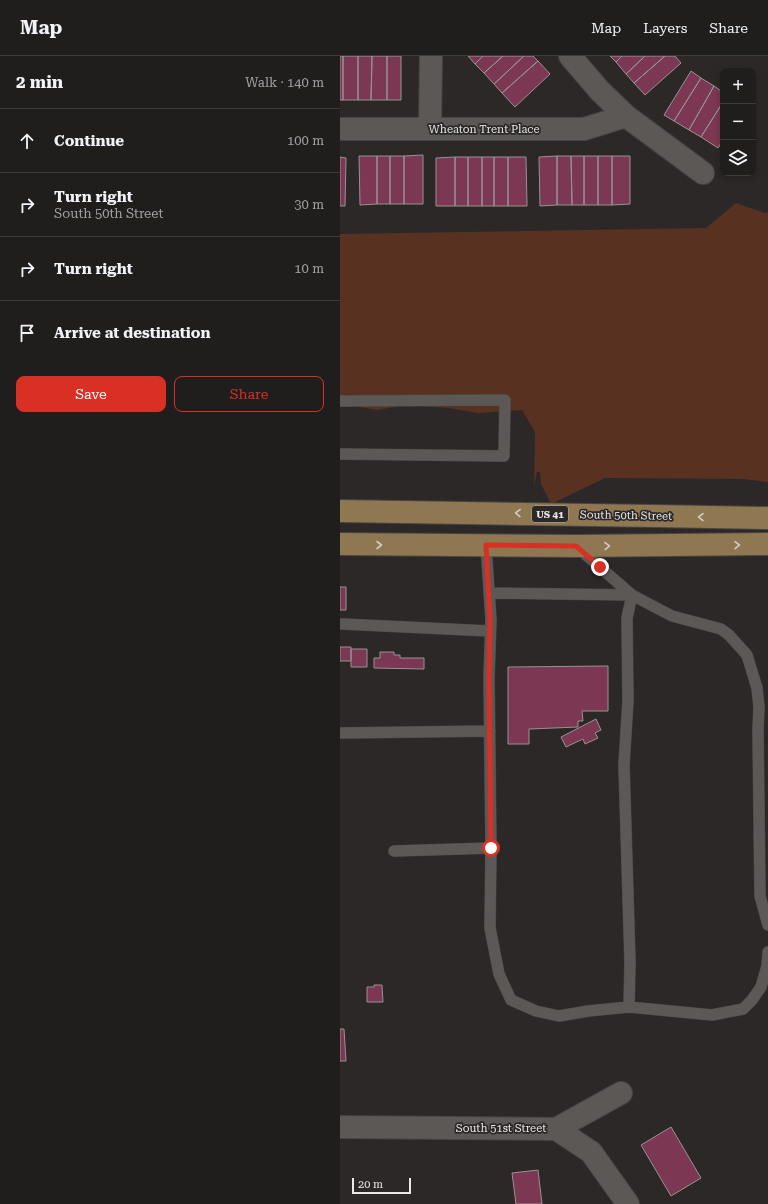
<!DOCTYPE html>
<html lang="en">
<head>
<meta charset="utf-8">
<style>
	:root { --surface:#201e1d; --page:#282726; --text:#f1f3f6; --muted:#a2a2a4; --line:#3d3c3b; --accent:#d93025 }
	body { margin:0; font-family:"Roboto Serif",serif; background:var(--page); color:var(--text) }
	.controls { position:absolute; right:12px; top:12px; display:grid; overflow:hidden; border-radius:8px; box-shadow:0 2px 6px #0003 }
	.controls button { width:36px; height:36px; display:grid; place-items:center; padding:0; border:0; border-bottom:1px solid var(--line); background:var(--surface); color:var(--text); font:20px sans-serif }
	.scale { position:absolute; left:12px; bottom:10px; width:59px; box-sizing:border-box; padding-left:4px; border:2px solid #ebe9e8; border-top:0; font-size:11px; line-height:14px; white-space:nowrap; color:#ebe9e8; -webkit-text-stroke:3px #2b2827; paint-order:stroke }
	.stop { position:absolute; width:12px; height:12px; margin:-9px; border:3px solid #d93025; border-radius:50%; background:#fff }
	.stop.end { background:#d93025; border-color:#fff; box-shadow:0 1px 4px #0008 }
	.list { margin:0; padding:0; list-style:none }
	h2 { display:flex; justify-content:space-between; align-items:center; height:52px; margin:0; padding:0 16px; font-size:17px }
	h2 small { font-size:13px; font-weight:400; color:var(--muted) }
	.list li { display:grid; grid-template-columns:26px 1fr auto; gap:12px; align-items:center; box-sizing:border-box; height:64px; padding:0 16px; border-top:1px solid var(--line) }
	.list b { display:block; font-size:15px; white-space:nowrap }
	.list p { margin:0; font-size:13px; white-space:nowrap; color:var(--muted) }
	.list em { font-size:13px; font-style:normal; color:var(--muted) }
	.actions { display:flex; gap:8px; padding:12px 16px }
	.actions a { flex:1; padding:9px 0; border:1px solid var(--accent); border-radius:8px; text-align:center; font-size:14px; color:var(--accent) }
	.actions .main { background:var(--accent); color:#fff }
	.icon { flex:none; width:22px; height:22px; fill:none; stroke:currentColor; stroke-width:2; stroke-linecap:round; stroke-linejoin:round }
	.map { position:relative; flex:none; width:428px; height:1148px; overflow:hidden }
	header { display:flex; align-items:center; gap:24px; box-sizing:border-box; height:56px; padding:0 20px; background:var(--surface); border-bottom:1px solid var(--line) }
	header strong { font-size:19px }
	nav { display:flex; gap:22px; margin-inline-start:auto; font-size:14px }
	main { display:flex }
	aside { flex:1; background:var(--surface) }
	.map>svg:first-child { display:block }
	.green { fill:#583121 }
	.building { fill:#7c3853; stroke:#979395 }
	.lines { fill:none; stroke-linecap:round; stroke-linejoin:round }
	.lane-casing { stroke:#484544; stroke-width:12 }
	.street-casing { stroke:#484544; stroke-width:24 }
	.primary-casing { stroke:#484544; stroke-width:24 }
	.lane { stroke:#5b5856; stroke-width:11 }
	.street { stroke:#5b5856; stroke-width:22 }
	.primary { stroke:#8e7751; stroke-width:22 }
	.oneway { stroke:#d4ccc2 }
	.route { stroke:#d93025; stroke-width:5 }
	.labels { text-anchor:middle; stroke-width:3.5; stroke-linejoin:round; paint-order:stroke }
	.shield { fill:#2b2827; stroke:#b1afae; stroke-width:1 }
	.shield-label { font-size:10px; font-weight:bold; fill:#ebe9e8 }
	.street-label { font-size:11px; fill:#ebe9e8; stroke:#2b2827 }
</style>
</head>
<body>
<header>
<strong>Map</strong>
<nav><a>Map</a><a>Layers</a><a>Share</a></nav>
</header>
<main>
<aside>
<h2>2 min<small>Walk · 140 m</small></h2>
<ul class="list">
<li><svg class="icon" aria-label="ahead" viewBox="0 0 24 24"><path d="M12 20V5M6 11l6-6 6 6"/></svg><div><b>Continue</b></div><em>100 m</em></li>
<li><svg class="icon" aria-label="right" viewBox="0 0 24 24"><path d="M7 20v-9h11M14 6l5 5-5 5"/></svg><div><b>Turn right</b><p>South 50th Street</p></div><em>30 m</em></li>
<li><svg class="icon" aria-label="right" viewBox="0 0 24 24"><path d="M7 20v-9h11M14 6l5 5-5 5"/></svg><div><b>Turn right</b></div><em>10 m</em></li>
<li><svg class="icon" aria-label="arrive" viewBox="0 0 24 24"><path d="M6 21V4h12l-3 4 3 4H6"/></svg><div><b>Arrive at destination</b></div></li>
</ul>
<div class="actions"><a class="main">Save</a><a>Share</a></div>
</aside>
<div class="map">
<svg width="428" height="1148" viewBox="0 0 428 1148">
	<rect width="100%" height="100%" fill="#2b2827"/>
	<path class="green" d="M396,147L425,157L428,156V426L403,423L265,422L211,448L201,428L200,416H197L194,430L195,376L182,354L138,357L108,352L66,349L37,354L0,348V178L366,172Z"/>
	<path class="building" d="M0,0H3V44H0Z
		M3,0H18V44H3Z
		M18,0H32L31,44H18Z
		M32,0H47V44H31Z
		M47,0H61V44H47Z
		M128,0H143L135,8Z
		M143,0H163L144,17L135,8Z
		M163,0H184L154,28L144,17Z
		M184,0H193L198,5L162,37L154,28Z
		M270,0H282L276,6Z
		M282,0H305L286,18L276,6Z
		M305,0H325L294,27L286,18Z
		M325,0H335L341,7L305,39L294,27Z
		M198,5L210,18L175,51L162,37Z
		M351,15L361,22L334,65L324,59Z
		M361,22L374,30L349,74L334,65Z
		M374,30L383,36V46L361,81L349,74Z
		M383,46V84L378,92L361,81Z
		M83,99V148H64V100Z
		M19,100H37V148L20,149Z
		M37,100H50V148H37Z
		M50,100H64V148H50Z
		M217,100V149L200,150L199,101Z
		M217,100H231L232,149H217Z
		M231,100H244V149H232Z
		M244,100H258V149H244Z
		M258,100H272V149H258Z
		M272,100H290V148L272,149Z
		M0,101L6,102L5,150H0Z
		M115,101V150H96V102Z
		M115,101H128V150H115Z
		M128,101H142V150H128Z
		M142,101H154V150H142Z
		M154,101H168V150H154Z
		M168,101H186L187,150H168Z
		M0,531H6V554H0Z
		M0,591H11V605H0Z
		M11,593H27V611H11Z
		M40,596H54V599H60V602H84V613L34,612V602H40Z
		M268,610V655H242L243,665H238V671L189,673V688H168V611Z
		M256,663L261,674L255,677L258,682L245,688L243,683L226,691L221,681Z
		M34,929H42L43,946H27V931H34Z
		M0,973H4L6,1005H0Z
		M331,1071L361,1122L331,1140L301,1089Z
		M198,1114L202,1148H176L172,1117Z"/>
	<g class="lines">
		<g class="lane-casing">
			<path id="lane" d="M0,345L165,344L164,400L0,398
				M146,489L151,564L149,621L151,792L150,872L159,918L171,944L196,955L219,960L248,955L289,951L372,959L403,953L412,944L421,931L427,910L428,896
				M238,492L292,539L332,560L381,573L389,579L407,599L417,632L419,651L418,673L420,840L428,869
				M149,537L292,539L287,562L288,644L284,709L288,840L290,906L289,951
				M2,568L150,575
				M0,677L150,675
				M54,795L151,792"/>
		</g>
		<g class="street-casing">
			<path id="street" d="M230,0L260,35L286,60L363,117
				M90,72L91,0
				M0,73H244L286,60
				M0,1071L216,1073L251,1096L288,1148
				M216,1073L281,1037"/>
		</g>
		<g class="primary-casing">
			<path id="primary" d="M0,455L315,460L428,462
				M0,488L236,490L428,488"/>
		</g>
		<use href="#lane" class="lane"/>
		<use href="#street" class="street"/>
		<use href="#primary" class="primary"/>
	</g>
	<defs><path id="oneway-chevron" d="M-2-3.5L2.5 0L-2 3.5" fill="none" stroke-width="1.6" stroke-linecap="round" stroke-linejoin="round"/></defs>
	<g class="oneway">
		<use href="#oneway-chevron" transform="translate(178 457) rotate(-179)"/>
		<use href="#oneway-chevron" transform="translate(361 461) rotate(-179)"/>
		<use href="#oneway-chevron" transform="translate(39 489)"/>
		<use href="#oneway-chevron" transform="translate(397 489) rotate(-1)"/>
		<use href="#oneway-chevron" transform="translate(267 490) rotate(-1)"/>
	</g>
	<g class="lines">
		<path class="route" d="M151,792L149,621L150,564L146,489L236,490L260,511"/>
	</g>
	<g class="labels">
		<rect class="shield" x="192" y="450" width="36" height="16" rx="3"/>
		<g class="shield-label">
			<text x="210" y="462">US 41</text>
		</g>
		<g class="street-label">
			<text x="144" y="77">Wheaton Trent Place</text>
			<text transform="translate(286 459) rotate(1)" y="4">South 50th Street</text>
			<text x="161" y="1076">South 51st Street</text>
		</g>
	</g>
</svg>
<div class="controls">
<button>+</button>
<button>−</button>
<button><svg class="icon" aria-label="layers" viewBox="0 0 24 24"><path d="M12 4l9 5-9 5-9-5zM3 14l9 5 9-5"/></svg></button>
</div>
<div class="scale">20 m</div>
<div class="stop" style="left:151px;top:792px"></div>
<div class="stop end" style="left:260px;top:511px"></div>
</div>
</main>
</body>
</html>
